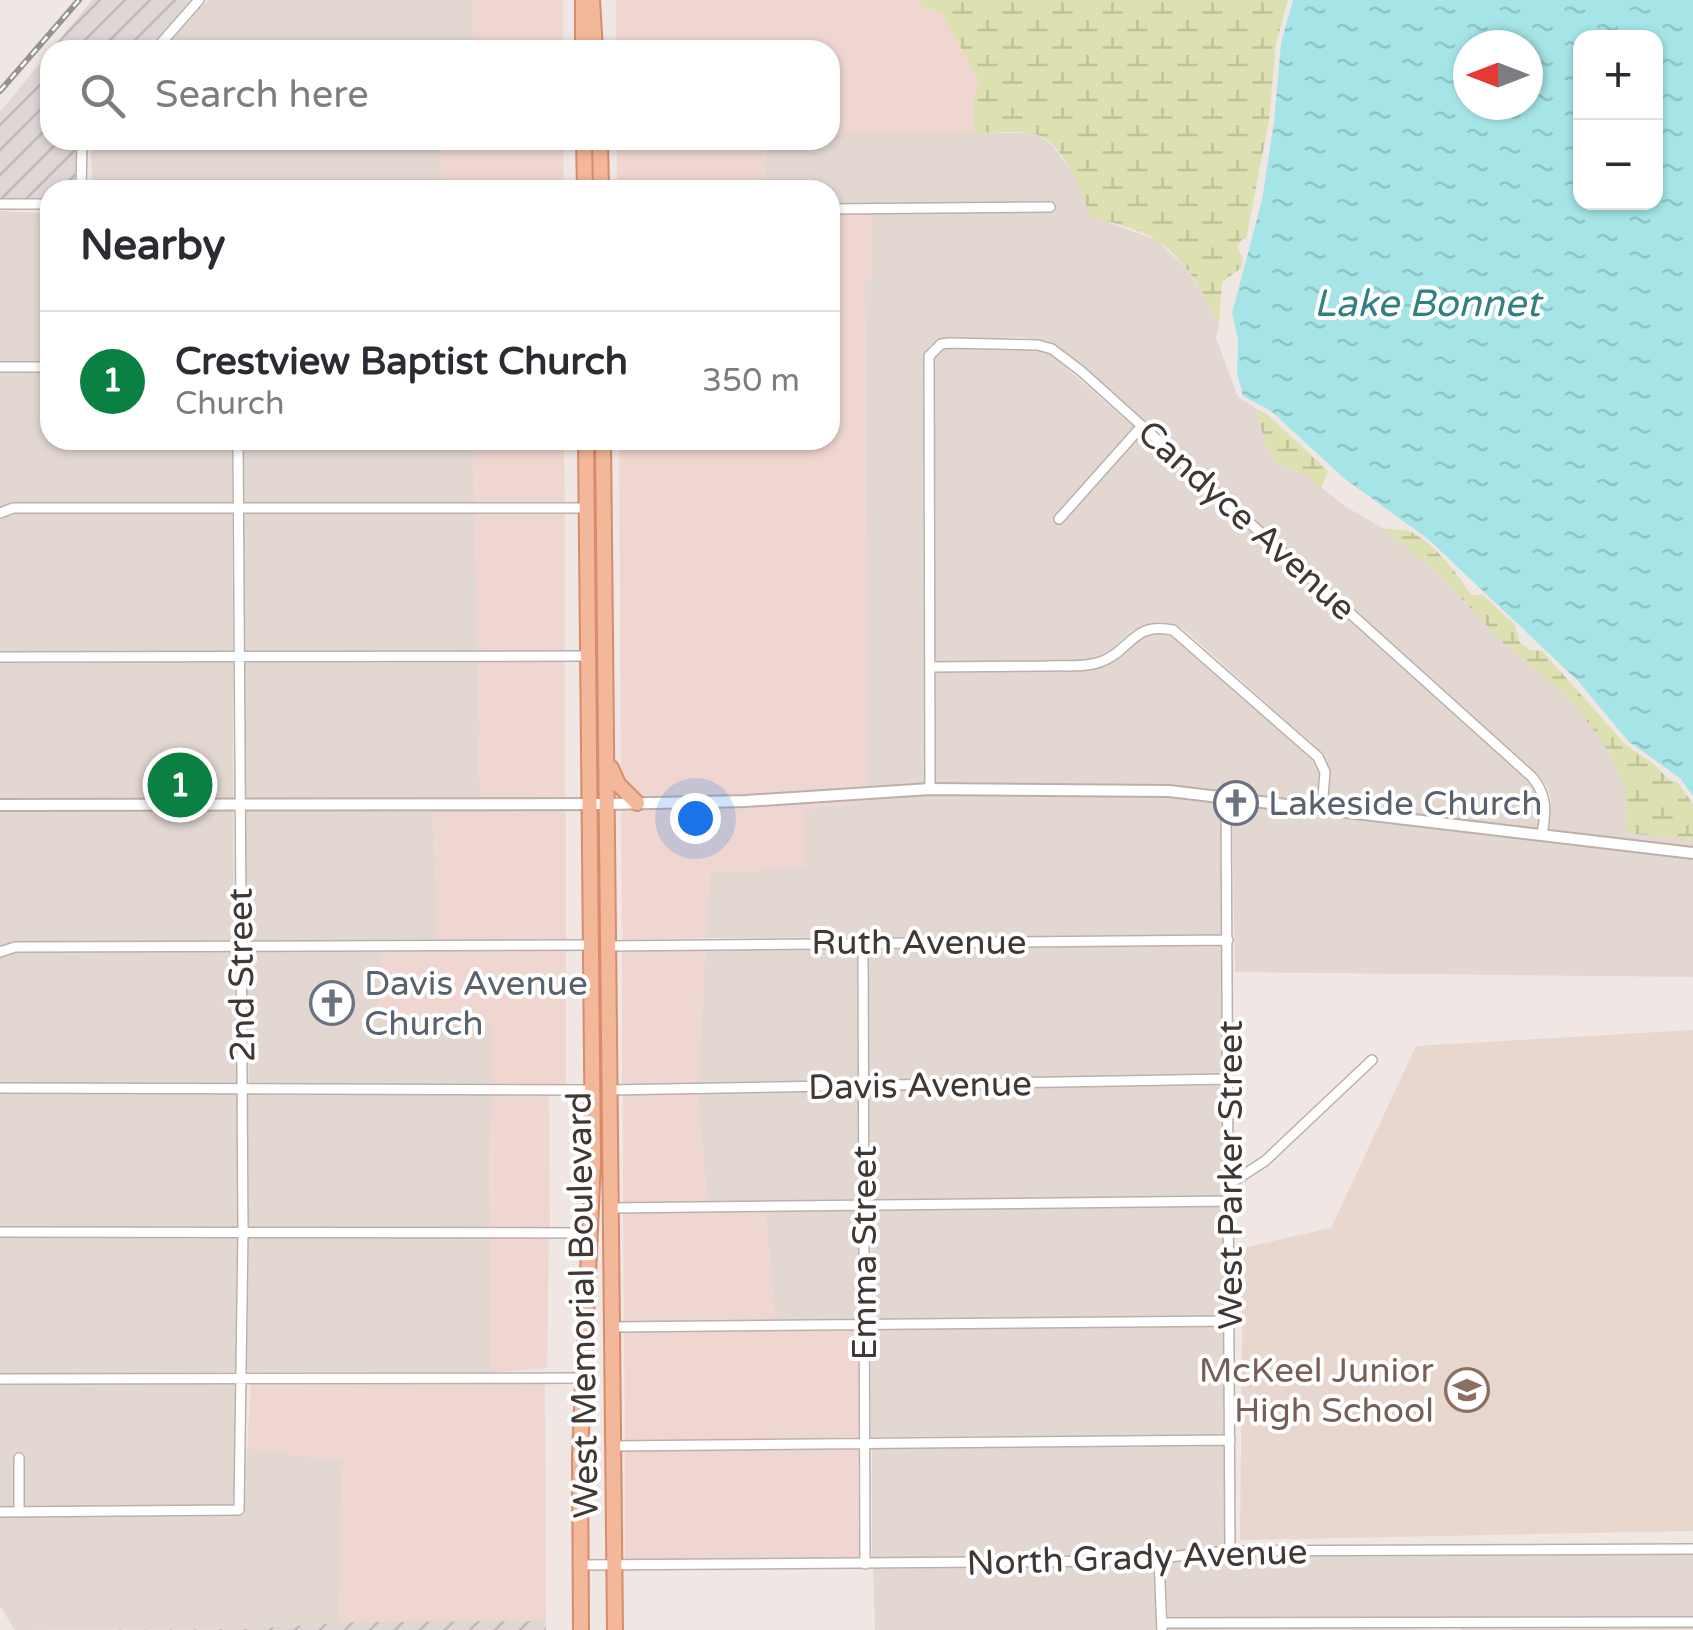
<!DOCTYPE html>
<html lang="en">
<head>
<meta charset="utf-8">
<style>
	:root { --surface:#fff; --page:#f2f2f3; --text:#2b2b33; --muted:#7c7c81; --line:#e1e1e2; --accent:#0b8043 }
	body { margin:0; font-family:"Varela Round",sans-serif; background:var(--page); color:var(--text) }
	.controls { position:absolute; right:30px; top:30px; display:grid; overflow:hidden; border-radius:20px; box-shadow:0 2px 8px #0004 }
	.controls button { width:90px; height:90px; display:grid; place-items:center; padding:0; border:0; border-bottom:2px solid var(--line); background:var(--surface); color:var(--text); font:50px sans-serif }
	.compass { position:absolute; left:1453px; top:30px; width:90px; height:90px; border-radius:50%; background:var(--surface); box-shadow:0 2px 8px #0004; rotate:270deg }
	.you { position:absolute; left:695px; top:818px; width:35px; height:35px; margin:-25px; border:8px solid #fff; border-radius:50%; background:#1a73e8; box-shadow:0 0 0 15px #1a73e833 }
	.badge { display:grid; place-items:center; width:65px; height:65px; border-radius:50%; background:var(--accent); color:#fff; font-size:32px; font-weight:700 }
	.pin { position:absolute; translate:-50% -50%; border:5px solid #fff; box-shadow:0 2px 10px #0006 }
	.list { margin:0; padding:0; list-style:none }
	h2 { display:flex; justify-content:space-between; align-items:center; height:130px; margin:0; padding:0 40px; font-size:42px }
	h2 small { font-size:32px; font-weight:400; color:var(--muted) }
	.list li { display:grid; grid-template-columns:65px 1fr auto; gap:30px; align-items:center; box-sizing:border-box; height:140px; padding:0 40px; border-top:2px solid var(--line) }
	.list b { display:block; font-size:38px; white-space:nowrap }
	.list p { margin:0; font-size:32px; white-space:nowrap; color:var(--muted) }
	.list em { font-size:32px; font-style:normal; color:var(--muted) }
	.icon { flex:none; width:55px; height:55px; fill:none; stroke:currentColor; stroke-width:2; stroke-linecap:round; stroke-linejoin:round }
	.map { position:relative; flex:none; width:1693px; height:1630px; overflow:hidden }
	.search { position:absolute; background:var(--surface); box-shadow:0 2px 8px #0004; left:40px; top:40px; width:800px; height:110px; display:flex; align-items:center; gap:25px; box-sizing:border-box; padding:0 35px; border-radius:30px; color:var(--muted); font-size:38px }
	.panel { position:absolute; background:var(--surface); box-shadow:0 2px 8px #0004; left:40px; top:180px; width:800px; height:270px; border-radius:30px }
	.map>svg:first-child { display:block }
	.residential { fill:#e3d7d2 }
	.commercial { fill:#f0d6d0 }
	.industrial { fill:url(#industrial-furrows) }
	.education { fill:#e7d7cf }
	.wetland { fill:url(#wetland-marsh) }
	.water { fill:url(#water-ripples); fill-rule:evenodd }
	.lines { fill:none; stroke-linecap:round; stroke-linejoin:round }
	.minor-casing { stroke:#bdb0aa; stroke-width:12 }
	.tertiary-casing { stroke:#bdb0aa; stroke-width:14 }
	.primary-casing { stroke:#d58d6c; stroke-width:18 }
	.minor { stroke:#fff; stroke-width:9 }
	.tertiary { stroke:#fff; stroke-width:10 }
	.primary { stroke:#f3b799; stroke-width:14 }
	.rail-casing { stroke:#939393; stroke-width:6 }
	.rail { stroke:#fff; stroke-width:2.5; stroke-dasharray:8; stroke-linecap:butt }
	.labels { text-anchor:middle; stroke-width:8; stroke-linejoin:round; paint-order:stroke }
	.street-label { font-size:35px; fill:#413734; stroke:#fff }
	.worship-label { font-size:35px; fill:#5b616d; stroke:#fff; text-anchor:start }
	.education-label { font-size:35px; fill:#785e54; stroke:#fff; text-anchor:end }
	.water-label { font-size:38px; font-style:italic; fill:#328083; stroke:#fff }
</style>
</head>
<body>
<div class="map">
<svg width="1693" height="1630" viewBox="0 0 1693 1630">
	<defs>
		<pattern id="industrial-furrows" width="10" height="10" patternUnits="userSpaceOnUse" patternTransform="scale(2.5)"><rect width="10" height="10" fill="#dfd7d6"/><path d="M-1 1l2-2M0 10L10 0M9 11l2-2" fill="none" stroke="#c1b9b8"/></pattern>
		<pattern id="wetland-marsh" width="20" height="14" patternUnits="userSpaceOnUse" patternTransform="scale(2.5)"><rect width="20" height="14" fill="#dde0b0"/><path d="M1 5h8M5 5V1M11 12h8M15 12V8" fill="none" stroke="#bfc198"/></pattern>
		<pattern id="water-ripples" width="26" height="14" patternUnits="userSpaceOnUse" patternTransform="scale(2.5)"><rect width="26" height="14" fill="#a5e5e7"/><path d="M2 4q2-2 4 0t4 0M15 11q2-2 4 0t4 0" fill="none" stroke="#8fc5c7"/></pattern>
	</defs>
	<rect width="100%" height="100%" fill="#f0e7e4"/>
	<path class="residential" d="M208,0H473L474,40L437,45L436,50H163Z
		M830,133H1035L1052,145L1081,183L1090,216L1157,240L1186,268L1205,297L1219,325L1216,338L1238,397L1257,409L1265,445L1278,465L1305,474L1346,507L1383,528L1435,570L1503,643L1569,697L1610,753L1626,791L1627,833L1693,840V848L1549,831L1551,799L1547,786L1536,773L1085,367L1055,345L1023,337L940,340L930,345L923,356L924,785L867,787L865,278L872,277V214L1055,212L1056,203L830,204V190H763L767,140H830Z
		M90,140H440L442,190H93Z
		M0,211L50,213V362H0Z
		M1022,347L1049,353L1134,427L1052,520L1060,525L1142,434L1528,780L1540,801L1538,830L1328,805L1330,772L1322,753L1187,632L1175,625L1161,622L1144,625L1131,631L1111,650L1086,660L935,662L934,358L938,353L949,348Z
		M0,372H50V440H232V503H13L0,508Z
		M243,440H473L475,503H244Z
		M14,513H232L233,651L0,652V519Z
		M244,513H475L477,651H244Z
		M1160,632L1180,639L1313,760L1319,773L1317,804L1170,785L935,784V672L1088,670L1118,659L1139,639Z
		M233,661V800H0V662Z
		M244,661H478L480,798L245,800Z
		M930,794L1169,796L1221,803L1223,935L706,938L710,872L805,867L804,809L867,801V797Z
		M1232,804L1693,858V977L1235,972Z
		M433,809L438,941H245V810Z
		M0,810H233L234,941L15,942L0,947Z
		M1223,945L1225,1075L869,1080V947Z
		M857,947L858,1080L698,1083L705,948Z
		M234,951L237,1083H0V957L16,952Z
		M246,951H381L377,1013L492,1026L491,1084L249,1083Z
		M1225,1085V1196L871,1199L869,1090Z
		M858,1090L859,1199L707,1202L697,1093Z
		M0,1093L237,1094L238,1227H0Z
		M248,1093L491,1094L490,1227H249Z
		M1225,1206L1224,1316L870,1319L871,1209Z
		M860,1209L859,1319L775,1320L765,1211Z
		M0,1237H237L236,1372L0,1374Z
		M249,1237H490V1373L247,1372Z
		M1224,1326L1225,1435L871,1437V1329Z
		M236,1382L234,1505L24,1507L25,1453H14L13,1507H0V1384Z
		M1225,1445V1547L1127,1556L872,1558V1448Z
		M247,1448L343,1461L339,1622H355L249,1629L15,1630L0,1606V1517L244,1516Z
		M1693,1554V1617L1168,1618L1165,1564L1230,1556Z
		M1153,1565L1157,1630H875L873,1569Z
		M1693,1627V1630H1461V1628Z
		M1352,1628L1450,1630H1168V1629Z"/>
	<path class="commercial" d="M473,0H563V50H436V46L474,40Z
		M616,0H919L922,8L941,12L979,78V86L974,92V133H830V50H616Z
		M440,140H563L564,190H442Z
		M617,140H767L763,190H617Z
		M830,214H872V278L865,279L867,787L746,796L639,798L621,777L619,440H830Z
		M473,440H564L565,503H475Z
		M475,513H565V651H477Z
		M478,661H565V798L433,799L480,797Z
		M867,797V801L805,810V867L710,872L706,938L622,940L621,809L747,806Z
		M433,809H566V941H438Z
		M705,948L698,1083L622,1085V950Z
		M381,951H566V1084H491V1026L377,1013Z
		M697,1093L707,1202L623,1203V1095Z
		M491,1094H549L550,1227H490Z
		M765,1211L775,1320L624,1322L623,1213Z
		M549,1236L547,1368L490,1373V1237Z
		M859,1329L858,1437L625,1441L624,1332Z
		M251,1382L545,1383L546,1621L339,1623L343,1461L247,1448Z
		M858,1448L859,1559H625V1451Z"/>
	<path class="industrial" d="M92,0H191L148,50H51Z
		M50,51V140H76L75,190H50V199H0V112Z
		M546,1621V1630H61L248,1629L355,1622Z"/>
	<path class="education" d="M1693,1030V1531L1240,1540L1243,1248L1331,1228L1416,1046Z"/>
	<path class="wetland" d="M919,0H1288L1276,43L1269,121L1246,239H1242L1237,247L1243,258L1241,268L1222,282L1219,325C1205,295 1187,261 1158,241C1140,228 1111,223 1090,217C1083,191 1062,138 1031,133C1013,131 992,133 974,133V92L979,86L978,78L941,12L922,8Z
		M1257,409L1268,415L1328,471L1321,488L1305,474L1278,465L1265,445Z
		M1383,528C1391,530 1401,529 1408,531C1431,539 1459,575 1471,595H1483L1515,625L1520,643L1530,650L1542,651L1626,745L1655,765L1669,780L1677,782L1693,804V840L1627,833L1626,791L1610,753L1569,697L1503,643L1435,570Z"/>
	<path class="water" d="M1293,0H1693V796L1680,778L1629,742L1578,681L1428,539L1345,479L1271,411L1243,396L1237,373L1238,340L1232,313L1262,200L1274,122L1281,43ZM1580,38H1656V202H1580ZM1468,45H1528V105H1468Z"/>
	<g class="lines">
		<g class="minor-casing">
			<path id="minor" d="M155,50L199,0
				M81,190L82,140
				M0,204H50
				M830,209L1050,207
				M0,367H50
				M0,513L13,508H586
				M1059,519L1141,427
				M0,657L588,656
				M930,667C968,667 1007,666 1046,666C1063,665 1083,668 1100,662C1131,651 1133,621 1173,630L1318,757L1325,772L1322,809
				M930,789L929,356L941,344L949,343L1038,345L1052,349L1081,371L1532,777C1548,796 1546,812 1542,835
				M1226,798L1230,1551
				M863,942L865,1564
				M609,946L1228,940
				M0,952L15,947L591,945
				M0,1088L593,1090
				M610,1090L1230,1079
				M1231,1183L1265,1161L1372,1060
				M611,1208L1230,1201
				M0,1232L591,1233
				M613,1327L1230,1321
				M0,1379L583,1378
				M614,1446L1230,1440
				M19,1458V1512
				M0,1512L239,1510L243,1232L238,440
				M1159,1559L1162,1630
				M580,1565L1127,1561L1230,1551L1693,1549
				M1162,1623L1693,1622"/>
		</g>
		<g class="tertiary-casing">
			<path id="tertiary" d="M0,805L608,804L746,801L930,789L1169,791L1693,853"/>
		</g>
		<g class="primary-casing">
			<path id="primary" d="M592,0L595,50
				M583,1V50
				M584,140L585,190
				M600,140L601,190
				M603,440L615,1630
				M611,768L618,784L637,803
				M581,1630L580,1455L593,1161L586,440"/>
		</g>
		<use href="#minor" class="minor"/>
		<use href="#tertiary" class="tertiary"/>
		<use href="#primary" class="primary"/>
		<g class="rail-casing">
			<path id="rail" d="M0,91L79,0"/>
		</g>
		<use href="#rail" class="rail"/>
	</g>
	<defs>
		<g id="church-ring" transform="scale(2.25)"><circle r="9.5" fill="#fff" stroke="#6b7280" stroke-width="1.5"/><path d="M-1.2-6h2.4v3.5h3.3v2.4h-3.3V6h-2.4V-.1h-3.3v-2.4h3.3Z" fill="#6b7280"/></g>
		<g id="school-ring" transform="scale(2.25)"><circle r="9.5" fill="#fff" stroke="#8d6e63" stroke-width="1.5"/><path d="M0-5L7-2L0 1L-7-2ZM-4 1L0 2.5L4 1V4Q0 6-4 4Z" fill="#8d6e63"/></g>
	</defs>
	<g fill-rule="evenodd">
		<use href="#church-ring" x="1236" y="803"/>
		<use href="#church-ring" x="332" y="1003"/>
		<use href="#school-ring" x="1467" y="1390"/>
	</g>
	<g class="labels">
		<g class="street-label">
			<text transform="translate(1247 520) rotate(42)" y="12">Candyce Avenue</text>
			<text x="919" y="954">Ruth Avenue</text>
			<text transform="translate(241 975) rotate(-91)" y="12">2nd Street</text>
			<text transform="translate(920 1085) rotate(-1)" y="12">Davis Avenue</text>
			<text transform="translate(1230 1175) rotate(-90)" y="12">West Parker Street</text>
			<text transform="translate(864 1253) rotate(-90)" y="12">Emma Street</text>
			<text transform="translate(582 1305) rotate(-91)" y="12">West Memorial Boulevard</text>
			<text transform="translate(1137 1557) rotate(-2)" y="12">North Grady Avenue</text>
		</g>
		<g class="worship-label">
			<text x="1268" y="815">Lakeside Church</text>
			<text x="364" y="995">Davis Avenue<tspan x="364" dy="40">Church</tspan></text>
		</g>
		<g class="education-label">
			<text x="1434" y="1382">McKeel Junior<tspan x="1434" dy="40">High School</tspan></text>
		</g>
		<g class="water-label">
			<text x="1427" y="316">Lake Bonnet</text>
		</g>
	</g>
</svg>
<div class="controls">
<button>+</button>
<button>−</button>
</div>
<svg class="compass" viewBox="-18 -18 36 36"><path d="M0-13l5 13h-10z" fill="#e53935"/><path d="M0 13l5-13h-10z" fill="#7c7c81"/></svg>
<div class="you"></div>
<div class="pin badge" style="left:180px;top:785px">1</div>
<div class="search"><svg class="icon" aria-label="search" viewBox="0 0 24 24"><circle cx="10" cy="10" r="6"/><path d="M15 15l6 6"/></svg>Search here</div>
<section class="panel">
<h2>Nearby<small></small></h2>
<ul class="list">
<li><span class="badge">1</span><div><b>Crestview Baptist Church</b><p>Church</p></div><em>350 m</em></li>
</ul>
</section>
</div>
</body>
</html>
